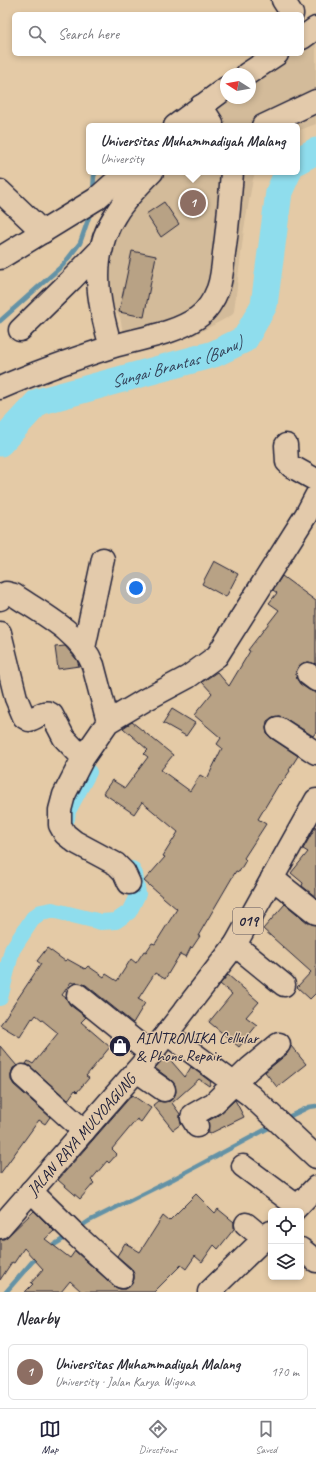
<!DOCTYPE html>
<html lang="en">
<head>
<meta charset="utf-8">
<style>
	:root { --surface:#fff; --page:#f7f7f7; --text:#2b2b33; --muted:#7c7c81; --line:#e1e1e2; --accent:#22223b }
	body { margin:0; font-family:Caveat,sans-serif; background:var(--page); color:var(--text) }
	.controls { position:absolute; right:12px; bottom:12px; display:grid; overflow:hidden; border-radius:6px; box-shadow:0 2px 6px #0003 }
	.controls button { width:36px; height:36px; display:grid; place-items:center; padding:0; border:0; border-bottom:1px solid var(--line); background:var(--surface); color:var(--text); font:20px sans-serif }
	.compass { position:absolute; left:220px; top:68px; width:36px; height:36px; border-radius:50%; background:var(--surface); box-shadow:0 2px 6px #0003; rotate:281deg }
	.you { position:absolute; left:136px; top:588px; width:14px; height:14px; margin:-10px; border:3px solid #fff; border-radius:50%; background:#1a73e8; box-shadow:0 0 0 6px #1a73e833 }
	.badge { display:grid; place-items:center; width:26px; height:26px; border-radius:50%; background:var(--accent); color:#fff; font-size:13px; font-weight:700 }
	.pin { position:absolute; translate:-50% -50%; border:2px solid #fff; box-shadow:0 1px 4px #0006 }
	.popup { position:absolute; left:86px; top:123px; width:214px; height:52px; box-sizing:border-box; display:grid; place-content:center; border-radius:6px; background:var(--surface); filter:drop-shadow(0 1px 3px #0005); font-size:13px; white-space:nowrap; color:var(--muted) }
	.popup b { font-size:15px; color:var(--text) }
	.popup::after { content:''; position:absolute; left:50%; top:100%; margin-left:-8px; border:8px solid transparent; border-top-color:var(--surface) }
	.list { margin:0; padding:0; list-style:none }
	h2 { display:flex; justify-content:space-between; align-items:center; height:52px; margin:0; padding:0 16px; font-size:17px }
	h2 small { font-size:13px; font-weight:400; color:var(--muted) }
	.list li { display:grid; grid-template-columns:26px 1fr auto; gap:12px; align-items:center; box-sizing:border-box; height:56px; margin:0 8px 8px; padding:0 8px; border:1px solid var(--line); border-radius:6px }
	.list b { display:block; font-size:15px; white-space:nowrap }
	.list p { margin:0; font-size:13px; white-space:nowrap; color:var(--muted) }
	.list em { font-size:13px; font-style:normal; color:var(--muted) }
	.icon { flex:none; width:22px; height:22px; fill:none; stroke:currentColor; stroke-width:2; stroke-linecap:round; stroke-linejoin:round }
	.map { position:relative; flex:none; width:316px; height:1292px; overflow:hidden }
	.search { position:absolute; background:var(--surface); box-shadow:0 2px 6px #0003; left:12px; right:12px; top:12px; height:44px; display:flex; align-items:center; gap:10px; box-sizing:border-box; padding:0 14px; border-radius:6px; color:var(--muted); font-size:15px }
	.sheet { height:116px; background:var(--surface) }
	nav { display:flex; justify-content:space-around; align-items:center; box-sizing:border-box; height:56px; border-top:1px solid var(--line); background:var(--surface); font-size:11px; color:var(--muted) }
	nav a { display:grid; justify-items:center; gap:2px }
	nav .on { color:var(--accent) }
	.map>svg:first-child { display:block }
	.built { fill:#d3bb9a }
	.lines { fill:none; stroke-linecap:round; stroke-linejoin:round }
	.stream { stroke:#6392a6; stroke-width:4.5 }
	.canal { stroke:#8fdded; stroke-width:16 }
	.river { stroke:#8fdded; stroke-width:27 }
	.building { fill:#b8a285; stroke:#22223b }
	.minor-casing { stroke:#22223b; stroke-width:25 }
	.major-casing { stroke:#22223b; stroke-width:25 }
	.minor { stroke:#e3caab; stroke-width:22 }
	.major { stroke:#e3caab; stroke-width:22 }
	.labels { text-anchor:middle; stroke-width:3; stroke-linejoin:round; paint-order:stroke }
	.shield { fill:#e3caab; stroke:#5c545d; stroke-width:1 }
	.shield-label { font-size:15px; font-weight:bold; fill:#22223b }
	.poi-label { font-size:16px; fill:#22223b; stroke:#e3caab; text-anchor:start }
	.street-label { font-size:16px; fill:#22223b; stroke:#e3caab }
	.water-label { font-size:17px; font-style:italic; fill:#323e56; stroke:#e3caab }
</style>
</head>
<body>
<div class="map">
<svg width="316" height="1292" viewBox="0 0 316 1292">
	<rect width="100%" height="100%" fill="#e4caa6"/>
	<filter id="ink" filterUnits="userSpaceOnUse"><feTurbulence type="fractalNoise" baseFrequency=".025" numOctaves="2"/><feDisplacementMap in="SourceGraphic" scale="8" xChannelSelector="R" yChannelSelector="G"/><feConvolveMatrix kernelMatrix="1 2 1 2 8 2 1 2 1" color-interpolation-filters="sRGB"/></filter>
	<g filter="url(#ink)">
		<path class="built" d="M316,31V124L297,131V126H215L208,112L226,98H250V80L285,54H302V41Z
			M164,172H256L253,179L244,229L234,311L232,315L193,336L127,353L120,317L115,311L112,301L109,279L112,249L126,217L147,190Z"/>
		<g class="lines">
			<path class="stream" d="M93,192L94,176L96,172
				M0,321L63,265L80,243L91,211
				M284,1119L309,1107L316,1106
				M77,1229L89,1221L173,1179L274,1125
				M49,1248L68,1236
				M6,1292L32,1262L39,1256"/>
			<path class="canal" d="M67,819L68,811L89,772
				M0,998L12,950L33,918L41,912L52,910L101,922L116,921L129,912L138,894L135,874L132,869"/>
			<g class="river">
				<path d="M297,161L316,151"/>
				<path id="s1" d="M0,443L38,402L214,354L245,339L264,305L279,192L288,172"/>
			</g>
		</g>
		<path class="building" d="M164,202L179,224L161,237L146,214Z
			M132,251L156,256L144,317L119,312Z
			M214,561L238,574L226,597L202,584Z
			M282,576L316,601V664L309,662L303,663L298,667L296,673L297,679L300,684L309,690L316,692V732L313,736L285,718L279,716L273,717L267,721L266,728L267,734L271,738L298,756L289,770L290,771L280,785L279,784L258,819L266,824L244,858L246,860L239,872L236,871L198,936H200L192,948L191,947L186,957L180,954L165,979L155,973L138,999L145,1003L133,1023L86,985L80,983H73L71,982L62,995L66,998L70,1005L86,1017L81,1022L110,1047L86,1076L89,1078L77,1092L75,1090L68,1100L31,1067L26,1064L28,1061L33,1064L58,1033L36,1015L33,1019L32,1018L20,1037L0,1025L41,964L37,961L47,948L65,961L67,959L85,969L88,966L104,977L106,974L117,981L131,959L136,963L144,951L146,952L152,943L155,944L177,909L144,881L165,857L163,856L178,832L142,802L134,814L103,793L112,780L125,788L148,757L144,754L148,750L123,728L132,722L173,755L161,770L190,791L200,775L207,779L222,748L217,744L221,738L194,715L212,693L202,682L217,672L229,686L250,651L248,650L279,610L269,603L277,593L273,590Z
			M65,646L77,660L79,666L58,669L55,647Z
			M172,709L195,723L186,736L163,723Z
			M316,826V897L302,886L303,883L291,873L308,852L303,849Z
			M285,904L308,923L316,925V993L310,999L297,987L311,972L263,929Z
			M228,975L259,1002L246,1017L257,1025L239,1047L209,1022L232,994L220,984Z
			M0,1046L17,1066L13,1068L11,1074V1080L14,1085L50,1117L45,1124L39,1120L0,1174Z
			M291,1046L306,1064L277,1087L265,1072L287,1054Z
			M166,1055L185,1077L191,1067L211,1082L209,1086L199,1079L172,1103L180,1114V1119L181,1124L173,1130L153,1105L158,1101L163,1102L170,1101L174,1097L176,1092L175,1085L171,1080L155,1068Z
			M132,1095L151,1108L141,1122L137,1119L112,1149L117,1154L109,1163L107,1161L91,1180L94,1183L80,1199L58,1180Z
			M235,1100L244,1117L209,1134L208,1121L220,1114Z
			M196,1194L215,1213L218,1209L234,1222V1229L218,1249L214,1245L202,1262L195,1256L186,1269L181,1265L154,1292H82L70,1281L61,1292H25L33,1284L31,1283L43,1269L24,1248L14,1263L12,1262L0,1280V1239H4L9,1235L34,1211L54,1231L45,1239L70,1258L75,1251L114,1286L120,1289H126L131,1285L134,1279V1274L131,1268L117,1256L125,1243L140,1252L163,1216L169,1221Z"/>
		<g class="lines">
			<g class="minor-casing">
				<path id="minor" d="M283,0L292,14
					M201,106L212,123L207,126
					M263,126L316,101
					M0,191L43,232
					M20,330L71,280L102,248
					M111,347C98,303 88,256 116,214C125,199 139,185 152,172
					M0,388C36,372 74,359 111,347C139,338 172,335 197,318C206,312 214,300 218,289C222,278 223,265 224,253C228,226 230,199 232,172
					M286,445L287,462L291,466L316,480
					M0,599L2,595L6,593L14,595C41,613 81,633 93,665L108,722
					M0,633L16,698L24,717L29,720C38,718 44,708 52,715L64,738L83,758
					M84,648L103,559
					M308,674L316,680
					M278,728L316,753
					M272,878L316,913
					M129,883L124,872L116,864L75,842L65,834L60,825V810L64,795L83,758L108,722L145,700L188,677L217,656L306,515L316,496
					M235,945L284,985
					M78,995L151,1054
					M167,1034L251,1096L316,1157
					M137,1071L164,1090
					M23,1076L84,1131
					M197,1126L192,1118L193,1115L214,1103L250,1068L279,1044
					M243,1166L297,1206
					M31,1191L78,1237L122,1277
					M293,1211L316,1187
					M246,1224L264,1239
					M301,1249L316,1261
					M209,1292L271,1232"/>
			</g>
			<g class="major-casing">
				<g id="major">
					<path d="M302,38L316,28"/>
					<path d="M247,74L277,54"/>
					<path d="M175,126L226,88"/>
					<path d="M0,258L96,199L126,172"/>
					<path id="s2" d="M0,1227L151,1054L235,945L316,800"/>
				</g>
			</g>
			<use href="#minor" class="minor"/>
			<use href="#major" class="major"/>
		</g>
	</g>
	<defs>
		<g id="shop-disc" transform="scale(1.15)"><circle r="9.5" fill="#22223b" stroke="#e3caab"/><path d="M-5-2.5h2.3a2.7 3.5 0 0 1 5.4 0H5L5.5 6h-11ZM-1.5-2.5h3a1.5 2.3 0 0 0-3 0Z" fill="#fff"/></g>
	</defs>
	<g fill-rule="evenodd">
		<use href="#shop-disc" x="120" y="1046"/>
	</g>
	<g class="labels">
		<rect class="shield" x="233" y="908" width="30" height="26" rx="3"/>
		<g class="shield-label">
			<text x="248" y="926">019</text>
		</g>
		<g class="poi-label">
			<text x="136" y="1043">AINTRONIKA Cellular<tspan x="136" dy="18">&amp; Phone Repair</tspan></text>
		</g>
		<g class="street-label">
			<text dy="6" stroke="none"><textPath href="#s2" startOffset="123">JALAN RAYA MULYOAGUNG</textPath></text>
		</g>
		<g class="water-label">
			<text dy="6" stroke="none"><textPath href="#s1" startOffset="200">Sungai Brantas (Banu)</textPath></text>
		</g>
	</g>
</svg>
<div class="controls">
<button><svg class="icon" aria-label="locate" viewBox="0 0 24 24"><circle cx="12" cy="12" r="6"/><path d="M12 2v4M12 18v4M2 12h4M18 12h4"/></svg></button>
<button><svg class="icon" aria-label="layers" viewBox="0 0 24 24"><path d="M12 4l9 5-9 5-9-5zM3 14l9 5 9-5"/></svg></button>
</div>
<svg class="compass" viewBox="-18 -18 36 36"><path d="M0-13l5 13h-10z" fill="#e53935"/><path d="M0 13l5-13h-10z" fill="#7c7c81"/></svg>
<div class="you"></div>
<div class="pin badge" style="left:193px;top:203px;background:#8d6e63">1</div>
<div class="popup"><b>Universitas Muhammadiyah Malang</b>University</div>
<div class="search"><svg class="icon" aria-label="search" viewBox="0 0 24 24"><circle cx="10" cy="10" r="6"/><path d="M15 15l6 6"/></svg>Search here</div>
</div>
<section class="sheet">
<h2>Nearby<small></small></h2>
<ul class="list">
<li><span class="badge" style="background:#8d6e63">1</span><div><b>Universitas Muhammadiyah Malang</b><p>University · Jalan Karya Wiguna</p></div><em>170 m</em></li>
</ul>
</section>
<nav>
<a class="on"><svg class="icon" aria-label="map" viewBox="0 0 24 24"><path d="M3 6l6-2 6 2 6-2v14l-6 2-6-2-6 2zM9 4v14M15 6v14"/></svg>Map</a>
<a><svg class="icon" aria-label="directions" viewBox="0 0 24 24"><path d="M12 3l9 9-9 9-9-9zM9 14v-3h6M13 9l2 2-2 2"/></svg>Directions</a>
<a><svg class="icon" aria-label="saved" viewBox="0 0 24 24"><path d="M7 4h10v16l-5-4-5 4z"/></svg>Saved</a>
</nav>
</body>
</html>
